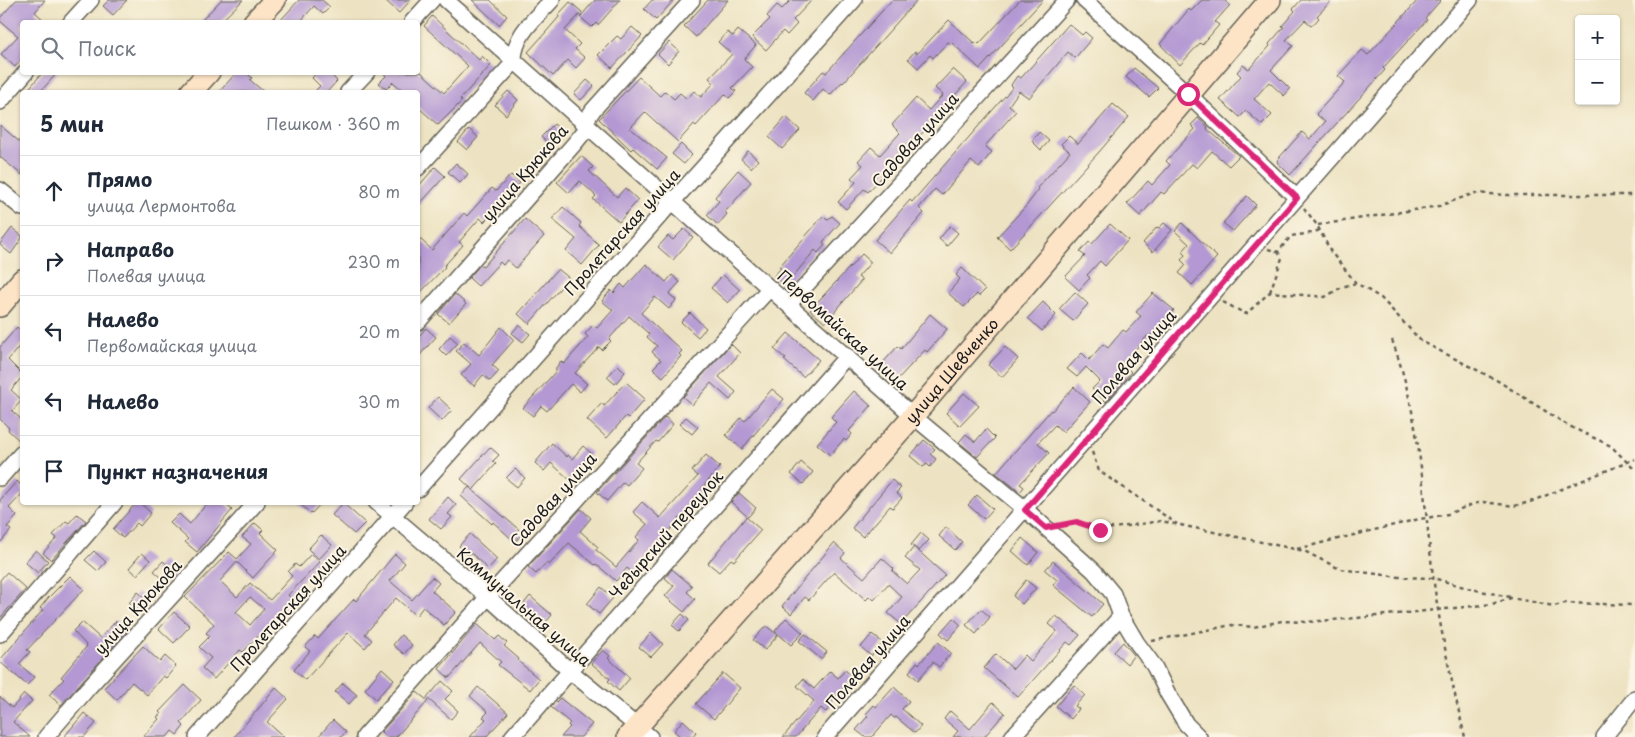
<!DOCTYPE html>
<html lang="ru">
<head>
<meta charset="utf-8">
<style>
	:root { --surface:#fff; --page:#f6f6f7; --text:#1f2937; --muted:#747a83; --line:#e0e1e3 }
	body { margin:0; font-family:"Playpen Sans",sans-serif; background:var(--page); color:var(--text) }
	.controls { position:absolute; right:15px; top:15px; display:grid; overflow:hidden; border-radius:5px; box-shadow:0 1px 4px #0004 }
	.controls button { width:45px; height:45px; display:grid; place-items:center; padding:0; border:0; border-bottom:1px solid var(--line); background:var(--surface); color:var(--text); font:25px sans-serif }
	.stop { position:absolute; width:15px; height:15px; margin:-11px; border:4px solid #db2777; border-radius:50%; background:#fff }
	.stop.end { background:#db2777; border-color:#fff; box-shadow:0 1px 5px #0008 }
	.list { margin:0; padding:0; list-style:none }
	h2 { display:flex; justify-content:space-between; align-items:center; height:65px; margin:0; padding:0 20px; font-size:21px }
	h2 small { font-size:16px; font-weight:400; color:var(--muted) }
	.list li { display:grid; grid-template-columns:32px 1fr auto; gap:15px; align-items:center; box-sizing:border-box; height:70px; padding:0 20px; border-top:1px solid var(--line) }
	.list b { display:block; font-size:19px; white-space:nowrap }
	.list p { margin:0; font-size:16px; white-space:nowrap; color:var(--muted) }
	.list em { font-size:16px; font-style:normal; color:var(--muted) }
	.icon { flex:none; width:28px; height:28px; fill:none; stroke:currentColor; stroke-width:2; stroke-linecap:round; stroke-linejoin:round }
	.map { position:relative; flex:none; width:1635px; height:737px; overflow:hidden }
	.search { position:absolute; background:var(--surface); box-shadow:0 1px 4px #0004; left:20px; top:20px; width:400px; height:55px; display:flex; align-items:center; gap:12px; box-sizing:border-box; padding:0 18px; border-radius:5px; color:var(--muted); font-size:19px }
	.panel { position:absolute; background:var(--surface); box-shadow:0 1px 4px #0004; left:20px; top:90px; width:400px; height:415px; border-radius:5px }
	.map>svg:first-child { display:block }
	.building { fill:#b398d3; fill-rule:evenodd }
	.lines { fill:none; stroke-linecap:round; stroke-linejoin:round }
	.street-casing { stroke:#656256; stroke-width:18 }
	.secondary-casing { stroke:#656256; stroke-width:24 }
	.path { stroke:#656256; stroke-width:2.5; stroke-dasharray:4 4; stroke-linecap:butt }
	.street { stroke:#fff; stroke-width:15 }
	.secondary { stroke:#fee4c6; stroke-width:21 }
	.route { stroke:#db2777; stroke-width:6 }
	.labels { text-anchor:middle; stroke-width:4; stroke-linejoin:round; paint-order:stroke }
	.street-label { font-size:16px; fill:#1c1c1c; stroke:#fcf5e5 }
</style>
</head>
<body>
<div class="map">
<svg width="1635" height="737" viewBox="0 0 1635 737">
	<rect width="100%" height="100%" fill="#fcf5e5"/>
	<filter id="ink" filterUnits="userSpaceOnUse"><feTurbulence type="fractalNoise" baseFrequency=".02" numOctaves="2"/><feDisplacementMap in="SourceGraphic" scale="10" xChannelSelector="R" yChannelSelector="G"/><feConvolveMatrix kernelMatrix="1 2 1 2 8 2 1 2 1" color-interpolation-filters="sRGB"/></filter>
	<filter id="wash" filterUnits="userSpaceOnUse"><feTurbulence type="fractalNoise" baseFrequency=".0096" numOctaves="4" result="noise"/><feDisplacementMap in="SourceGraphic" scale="20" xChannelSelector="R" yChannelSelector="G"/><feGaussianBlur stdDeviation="1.12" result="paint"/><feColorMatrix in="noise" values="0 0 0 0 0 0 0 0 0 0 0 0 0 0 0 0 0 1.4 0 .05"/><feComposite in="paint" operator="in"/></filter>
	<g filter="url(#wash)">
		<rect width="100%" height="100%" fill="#ede3c2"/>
		<g id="blocks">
			<path class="building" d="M16,0H45L35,12L46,22H22V58L15,67L1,54L18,36L0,21V18Z
				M109,0H127L113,15L103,6Z
				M221,0H243L220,22H200Z
				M299,0H322L330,7L323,14L314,6L300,22H279Z
				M385,0H411L399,13Z
				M472,0H490L507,16L499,25Z
				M595,0H620L598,25L596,23L592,27L580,17Z
				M652,0H674L656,20L644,9Z
				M708,0H728L696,37L684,26Z
				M791,0H812L793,20L797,24L787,35L783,31L766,50L752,37L770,19L767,16L777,5L782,9Z
				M892,0H917L843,83L842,82L830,95L823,89L813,101L804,93L823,71L826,73Z
				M1020,0H1043L980,69L952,43L951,44L948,42L933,58L930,55L918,68L908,59L915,51L917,54L949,20L975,44L977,42L979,44Z
				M1202,0H1224L1230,5L1215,22L1219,25L1202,45L1200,43L1180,65L1160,44L1189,9L1191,11Z
				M1301,0H1332L1317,16L1319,18L1312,26L1305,20L1286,40L1293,46L1271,70L1290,89L1284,96L1269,82L1254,99L1272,115L1262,125L1246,111L1240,117L1220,100L1241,76L1237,72L1243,65L1249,69L1270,46L1269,44L1284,27L1282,26L1295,11L1293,9Z
				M1418,0H1441L1425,18L1427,20L1383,68L1385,70L1290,175L1277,162L1278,159L1302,132L1310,139L1325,122L1316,114L1345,82L1338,76L1362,50L1368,55Z
				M570,2L582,12L565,30L580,44L575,49L585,58L576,68L568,60L553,76L528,52L546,32L559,17L558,15Z
				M432,16L479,60L482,56L491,65L460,99L462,101L438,125L418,107V92H405L393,82L386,89L379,83L386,76L383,72H421L444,93L468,66L424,26Z
				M1069,24L1082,35L1085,32L1092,38L1075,58L1068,52L1029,98L1019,91L1009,105L1016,111L985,146L992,152L979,168L971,161L942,195L935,189L919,208L924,213L890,253L875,240L910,200L912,202L1013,87L1011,85L1017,76L1021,78Z
				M632,27L642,36L612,68L598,55L617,36L621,39Z
				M738,30L756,45L744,59L752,67L732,88L736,91L729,98L725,94L696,126L694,124L678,142L645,112L630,128L667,158L657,169L633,148L631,150L599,119L639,77L660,96L665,91L674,99L680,93L687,99L694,91L701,97L714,83L709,78L732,54L718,42L727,32L733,36Z
				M669,42L679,51L668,64L658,54Z
				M1134,68L1158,88L1149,97L1126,77Z
				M953,69L967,82L941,110L936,117L938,118L911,144L912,145L901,158L900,157L868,192L864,189L846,209L838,202L856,182L851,178L863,165L858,161L871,147L880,155L900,133L892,125L916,98L929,110L943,95L935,88Z
				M43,72H58L40,92H26Z
				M237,72H246L252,78L250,80L264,92H219Z
				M317,72H328L337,81L327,92H314L320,86L312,78Z
				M587,80L594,86L581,100L574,94Z
				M508,91L518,100L506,115L495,105Z
				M1113,104L1129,117L1099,152L1010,249L997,237L1027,205L1039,189L1037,188L1070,152L1061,144L1069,136L1078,144Z
				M786,117L800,130L782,149L769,137Z
				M1198,118L1208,127L1207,129L1239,156L1229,166L1212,151L1197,168L1192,164L1164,194L1161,192L1140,216L1127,204L1148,181L1152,185L1170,165L1166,161L1195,129L1191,125Z
				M554,124L564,133L552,147L541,137Z
				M0,125L22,144V175L0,157Z
				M469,129L478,137L467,150L458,142Z
				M1039,132L1049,141L1041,150L1032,141Z
				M681,144L692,155L684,164L672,154Z
				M748,151L758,160L751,168L741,159Z
				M581,156L593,167L589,171L617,197L625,188L638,200L619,222L593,199L596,196L580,181L569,193L557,182Z
				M456,163L468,174L460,183L448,172Z
				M435,167L445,176L418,206V187Z
				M738,170L751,182L725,212L727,214L718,225L707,215L719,201L715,197Z
				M511,175L520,183L484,222L480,218L459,242L463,245L444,266L445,267L418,295V237L432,250L464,213L467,216L492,188L496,191Z
				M1247,196L1256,205L1233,231L1223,223Z
				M563,207L581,223L579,226L599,245L582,265L566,251L576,239L552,219Z
				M823,216L827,220L832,216L840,223L823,242L825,245L818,253L815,250L785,286L774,276L781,268L779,267Z
				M525,219L544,236L516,268L507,260L503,265L500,262L478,286L469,278L480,265L483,267Z
				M1164,223L1172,230L1153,252L1143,243L1157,227L1159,228Z
				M1182,223L1217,257L1192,285L1179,273L1186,265L1181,260L1185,255L1182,252L1189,244L1175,231Z
				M1110,224L1128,240L1105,266L1100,261L1087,275L1090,278L1079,290L1065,277L1085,256L1080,252L1089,242L1092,244Z
				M950,226L958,233L947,246L939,239Z
				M12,228L22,236V238L11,254L0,245V244Z
				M684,229L693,237L673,260L658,247L668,236L673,240Z
				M862,254L871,262L858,277L862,280L825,323L810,310Z
				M646,264L666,282L672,275L680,282L669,294L676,300L669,309L655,297L641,313L682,351L679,354L681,356L663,377L653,368L661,360L652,352L657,346L647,337L649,334L629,316L609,339L611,341L602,350L599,347L575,373L587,384L580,392L571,384L547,411L541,406L533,416L523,408L557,370L555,369L561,361L564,364L588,337L585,334L593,325L597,328L613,310L602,301L611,290L614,293L621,284L625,288Z
				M962,268L985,290L979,296L977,294L964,307L948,293L960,279L956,275Z
				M558,269L569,278L529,324L518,314Z
				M723,275L740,290L728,303L711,288Z
				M1075,292L1088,304L1073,321L1059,309Z
				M1153,293L1174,310L1149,337L1147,336L1123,364L1131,372L1106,402L1092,389L1100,381L1086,367L1077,377L1067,369L1082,353L1089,360L1103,344L1108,348L1123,330L1126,332L1141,316L1136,312Z
				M455,294L466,304L449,323L438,314Z
				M1043,302L1056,315L1042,331L1028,318Z
				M690,313L706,328L698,337L681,322Z
				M930,314L947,329L927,352L925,350L895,382L879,367L898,346L901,349Z
				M519,325L530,334L523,342L512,333Z
				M17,327L22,332V343L8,360L22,374V377L11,390L22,400L12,411L22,420V443L8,430L9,428L0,419V347Z
				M501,327L514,340L492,365L499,371L490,381L483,375L474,386L461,375L471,364L456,351L464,342L479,355Z
				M426,328L436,337L418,357V337Z
				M788,333L819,360L803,377L784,360L786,359L774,349Z
				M450,336L458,343L446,356L439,349Z
				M731,344L740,353L719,377L736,392L730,400L711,383L692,405L683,397Z
				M1005,347L1018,359L1002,377L988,365Z
				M618,365L625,372L615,384L607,377Z
				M626,382L645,399L628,418L626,416L607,438L587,420L602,403L604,406Z
				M1074,387L1090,402L1063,432L1055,425L1038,443L1049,453L1020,484L1024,487L1020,492L996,473L1051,410L1052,411Z
				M772,389L784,399L742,449L726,435L741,418L745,421Z
				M854,391L871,406L849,431L852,434L846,441L844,439L830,455L817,444L836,422L831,417Z
				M964,393L979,406L960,426L946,413Z
				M438,397L452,410L442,421L428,408Z
				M665,417L673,424L658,442L656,441L636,463L642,468L627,485L623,482L607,501L597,492Z
				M686,417L698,427L692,434L680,424Z
				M986,429L995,438L977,457L959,442L966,434L975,442Z
				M924,440L935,449L930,454L936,459L930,467L927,464L923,467L910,456Z
				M552,443L567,457L568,455L572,459L583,446L591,453L569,479L551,463L544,471L535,463Z
				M490,447L499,455L493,461L496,464L473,490L461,479Z
				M706,455L720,467L702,488L705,490L692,506L693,507L683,518L681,517L633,573L627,568L616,581L596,564L595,565L569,543L549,565L546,563L536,574L528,567L581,509L591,518L580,531L598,547L596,550L616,567L639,540L636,537L647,524L633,512L642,502L660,518L698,476L692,471Z
				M801,462L813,472L803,484L791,474Z
				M515,469L525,478L517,487L506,478Z
				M892,480L901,488L896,493L902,498L893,508L890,506L863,537L852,528Z
				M17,481L22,486V494L9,508L17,516L7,527L11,530L0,543V500Z
				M469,487L523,533L515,542L493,522L492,524L461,496Z
				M739,493L756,508L748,517L731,502Z
				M977,495L993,509L984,519L968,505Z
				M448,497L456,505L448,514L452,517L441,529L429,519Z
				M137,502H139L151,513L140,526L137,523L123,538L113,529Z
				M208,502H223L232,510L197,552L185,542L188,539L170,523L179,514L190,524Z
				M298,502H322L311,514Z
				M343,503L365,523L354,534L332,515Z
				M77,514L86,521L51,560L43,553L57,538L53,535L66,521L69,523Z
				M746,517L761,530L734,561L731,559L719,572L708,563Z
				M255,523L263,530L260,533L278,550L253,578L237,562L220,581L237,597L250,583L270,600L292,576L288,572L295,564L299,567L311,554L320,562L288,595L293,600L285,608L243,652L240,650L214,679L202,668L211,658L199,647L210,636L206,633L214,624L185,597L229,552L237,559L251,544L242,537ZM250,597L264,609L250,625L236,612Z
				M946,527L962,542L955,550L939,536Z
				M921,533L929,540L919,551L911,545Z
				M470,534L497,559L488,569L471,553L468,555L459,546Z
				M321,535L332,545L319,559L308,549Z
				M1022,538L1038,552L1028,565L1012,551Z
				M834,543L845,553L841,558L864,578L882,558L894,569L892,571L907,584L920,570L905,558L914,547L945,575L901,624L888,613L902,597L888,584L874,600L870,596L866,600L834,572L809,600L805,597L791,614L782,606Z
				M36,550L48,561L38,573L25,562Z
				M94,551L106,562L98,571L85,560Z
				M142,553L150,560L137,575L129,568Z
				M395,554L405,563L390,581L412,600L432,577L439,583L432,591L456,612L444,625L423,607L416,616L396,598L365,634L372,640L365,648L348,633L305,680L294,670L310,651L305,647L315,636L318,639L354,599L356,601Z
				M163,561L177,573L168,583L154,571Z
				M1053,561L1103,604L1092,617L1053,585L1057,580L1045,570Z
				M672,569L692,586L687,592L695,599L684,612L665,596L674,586L665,578Z
				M7,572L26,589L0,618V580Z
				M70,576L84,589L27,650L30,652L19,664L34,677L27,685L0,662V660L43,610L40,608L49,597Z
				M1026,580L1036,588L1022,604L1013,596Z
				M601,587L613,598L599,614L587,604Z
				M138,592L149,602L139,612L129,603Z
				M530,596L552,615L545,623L534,613L532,615L522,606Z
				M981,609L990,617L976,634L966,625Z
				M174,612L190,626L174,643L159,629Z
				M682,614L689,620L679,631L672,625Z
				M1056,616L1080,635L1071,645L1067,642L1018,697L984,668L996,654L1013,669L1025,655L1031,661L1057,631L1049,624Z
				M786,618L803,633L791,645L775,631Z
				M953,618L961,625L948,640L940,633Z
				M116,621L127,631L61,705L49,695L64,679L61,677L87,646L73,631L82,622L100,638Z
				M477,624L495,640L499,636L507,643L504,646L519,659L518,661L539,679L530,690L498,665L501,662L480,643L449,678L439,669Z
				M766,626L778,635L765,650L753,640Z
				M651,633L663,644L651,657L639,647Z
				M805,634L827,652L821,659L799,641Z
				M872,634L883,643L871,656L861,647Z
				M401,635L412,645L404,654L393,645Z
				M938,642L951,653L939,667L933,662L918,680L909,672L917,662L919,664Z
				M1123,642L1134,655L1127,664L1114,652Z
				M143,646L160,662L165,656L176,666L166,678L163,676L147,695L132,682L117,700L104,688Z
				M603,650L610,656L608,658L630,678L619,691L608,681L610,679L591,663Z
				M382,668L394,679L376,699L365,689Z
				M845,670L853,677L830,703L832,705L826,712L821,708L796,737H783L814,701L797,686L803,679L814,689L830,671L838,678Z
				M723,673L740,688L714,719L696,704Z
				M442,681L453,691L445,699L458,711L451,719L427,698Z
				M343,683L357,695L349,704L335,692Z
				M185,685L201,700L181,723L184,726L177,735L172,731L167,737H143L159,719L157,717L161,714L159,712Z
				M1074,685L1085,695L1075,706L1079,709L1071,719L1056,706Z
				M478,687L508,713L486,737H470L486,719L483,717L488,712L470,696Z
				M894,687L909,701L902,709L921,726L915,733L896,717L894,718L891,715L872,737H865L856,730L868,716L866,714L874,705L876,707Z
				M276,688L288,699L267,722L284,737H234Z
				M417,692L428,701L396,737H387L381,732Z
				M24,694L32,701L13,722L30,737H0V697L12,708Z
				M560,698L592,724L581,737H561L570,727L568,725L570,723L551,707Z
				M993,702L1005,713L984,737H953L958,731L944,719L950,711L970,729Z
				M84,713L96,723L84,737H64Z
				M333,720L346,732L341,737H318Z
				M683,720L696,732L692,737H681L674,731Z"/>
		</g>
	</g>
	<g filter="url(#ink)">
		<use href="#blocks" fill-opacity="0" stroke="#656256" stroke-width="1"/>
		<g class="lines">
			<g class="street-casing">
				<path id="street" d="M446,0L913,416L1025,509L1094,571L1113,594L1121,616L1137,643L1154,666L1168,694L1186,724L1199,737
					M1084,0L1188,94L1297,198
					M71,22L91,0
					M412,22L432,0
					M348,92L367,72
					M0,102L26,72
					M418,168L514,62C513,35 536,18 552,0
					M0,190L22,208
					M789,304L1067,0
					M418,322L575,143L588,127L587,119L593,110L692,0
					M0,478L22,453
					M418,489L673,201L854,0
					M376,502L488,597L570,671L650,737
					M0,634L115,502
					M46,737L88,688L257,502
					M197,737L405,502
					M364,737L488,597L770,288
					M512,737L847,356
					M825,737L1470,0
					M1012,737L1121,616
					M1604,737L1635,698"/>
			</g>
			<g class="secondary-casing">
				<g id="secondary">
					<path d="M254,22L275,0"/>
					<path d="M191,92L209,72"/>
					<path d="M0,306L22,280"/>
					<path id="s1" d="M628,737L913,416L1270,0"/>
				</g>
			</g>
			<path class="path" d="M1304,208L1317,225L1331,252L1356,283L1381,298L1421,341L1498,381L1569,426L1611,446L1635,470
				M1318,225L1439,206L1475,193L1508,195H1635
				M1268,249L1278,252L1291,236L1312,233L1320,230
				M1270,292L1282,258L1278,252
				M1223,302L1246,314L1270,292L1325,297L1342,287L1356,283
				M1392,340C1421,418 1423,495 1433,576C1440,630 1452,684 1465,737
				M1092,452L1099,471L1177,524
				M1063,525L1077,522L1100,530L1161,521L1295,549L1304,551L1340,569L1399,577L1433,578L1471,589L1510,597
				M1297,549L1415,520L1448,514L1473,504L1483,502L1514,506L1530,502L1635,459
				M1152,641L1232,625L1253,627L1282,621L1307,622L1357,618L1475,606L1492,604L1511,598L1554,606L1565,603L1635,605"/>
			<use href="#street" class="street"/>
			<use href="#secondary" class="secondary"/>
		</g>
	</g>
	<g class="lines" filter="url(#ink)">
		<path class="route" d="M1100,530L1077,522L1046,528L1025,510L1297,198L1188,94"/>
	</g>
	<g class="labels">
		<g class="street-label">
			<text transform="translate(915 140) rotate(-48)" y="6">Садовая улица</text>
			<text transform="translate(525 173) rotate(-49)" y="6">улица Крюкова</text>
			<text transform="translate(622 232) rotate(-48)" y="6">Пролетарская улица</text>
			<text transform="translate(843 330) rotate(42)" y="6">Первомайская улица</text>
			<text transform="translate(1134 357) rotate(-49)" y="6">Полевая улица</text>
			<text dy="6" stroke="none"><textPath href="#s1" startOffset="489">улица Шевченко</textPath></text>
			<text transform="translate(553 500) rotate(-48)" y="6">Садовая улица</text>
			<text transform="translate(666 535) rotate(-49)" y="6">Чедырский переулок</text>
			<text transform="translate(138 607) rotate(-48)" y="6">улица Крюкова</text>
			<text transform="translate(524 607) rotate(41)" y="6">Коммунальная улица</text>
			<text transform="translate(288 608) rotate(-48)" y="6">Пролетарская улица</text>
			<text transform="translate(868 662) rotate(-49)" y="6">Полевая улица</text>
		</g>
	</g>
</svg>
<div class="controls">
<button>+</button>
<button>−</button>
</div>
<div class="stop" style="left:1188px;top:94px"></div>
<div class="stop end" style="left:1100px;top:530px"></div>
<div class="search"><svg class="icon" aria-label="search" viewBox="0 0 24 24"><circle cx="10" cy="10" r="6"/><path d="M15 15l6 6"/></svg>Поиск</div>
<section class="panel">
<h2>5 мин<small>Пешком · 360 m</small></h2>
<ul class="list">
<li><svg class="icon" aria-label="ahead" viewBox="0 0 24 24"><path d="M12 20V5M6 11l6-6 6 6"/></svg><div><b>Прямо</b><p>улица Лермонтова</p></div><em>80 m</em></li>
<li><svg class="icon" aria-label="right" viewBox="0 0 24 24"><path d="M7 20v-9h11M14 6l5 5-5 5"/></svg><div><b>Направо</b><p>Полевая улица</p></div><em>230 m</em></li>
<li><svg class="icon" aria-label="left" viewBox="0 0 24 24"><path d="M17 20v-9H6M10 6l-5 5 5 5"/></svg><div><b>Налево</b><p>Первомайская улица</p></div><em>20 m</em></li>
<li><svg class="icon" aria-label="left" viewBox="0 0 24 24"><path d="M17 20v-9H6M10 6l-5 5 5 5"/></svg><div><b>Налево</b></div><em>30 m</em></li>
<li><svg class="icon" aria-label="arrive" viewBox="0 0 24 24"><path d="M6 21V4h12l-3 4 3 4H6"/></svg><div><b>Пункт назначения</b></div></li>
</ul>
</section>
</div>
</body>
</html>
